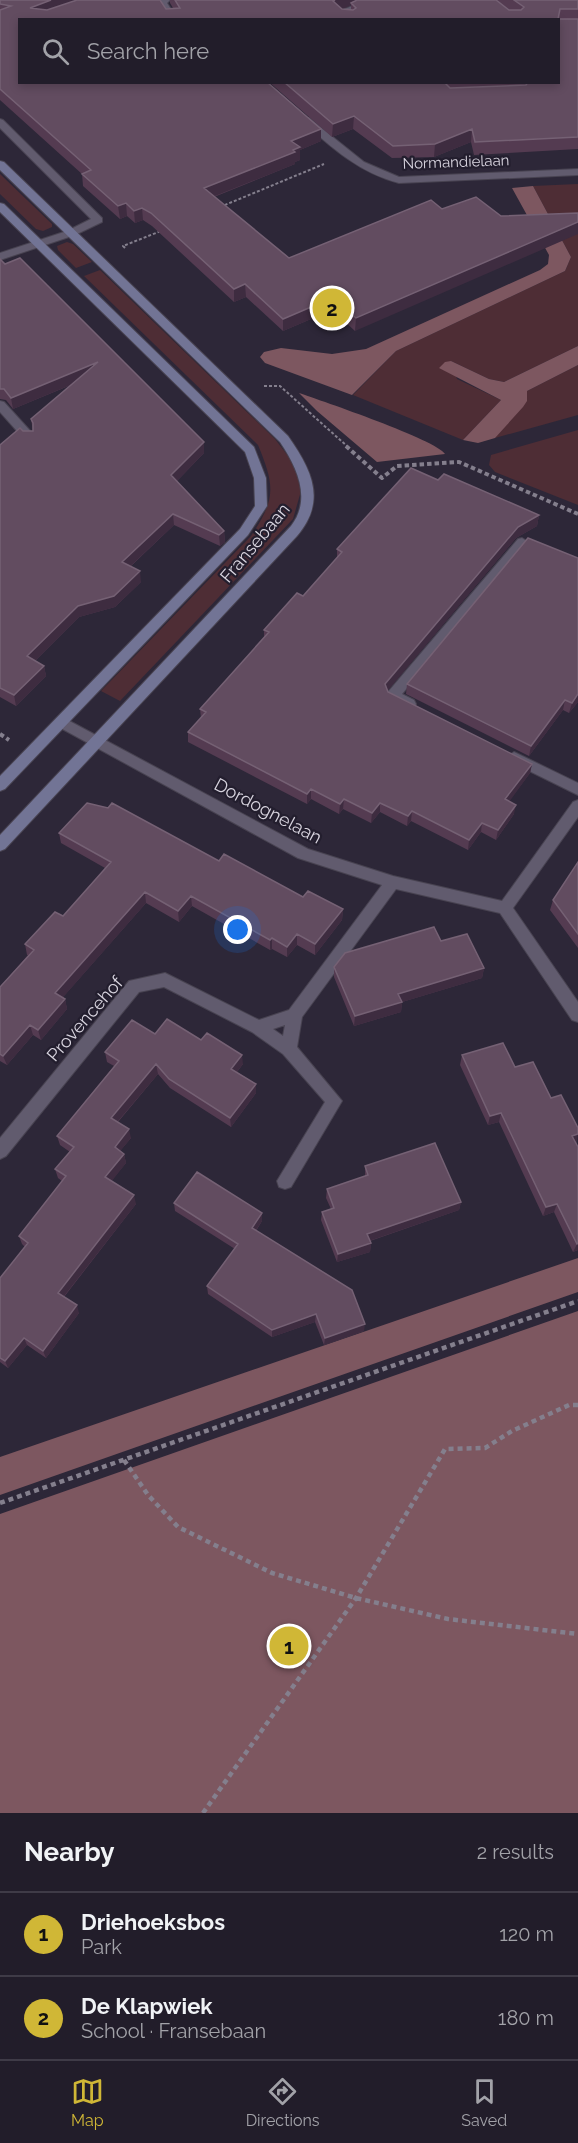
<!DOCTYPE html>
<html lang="en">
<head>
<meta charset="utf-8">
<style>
	:root { --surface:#221d2a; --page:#2a2632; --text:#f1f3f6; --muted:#a2a2a8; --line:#3f3b47; --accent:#d0b736 }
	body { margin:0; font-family:Raleway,sans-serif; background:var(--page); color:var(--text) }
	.you { position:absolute; left:238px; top:930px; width:21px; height:21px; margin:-15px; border:4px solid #fff; border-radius:50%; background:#1a73e8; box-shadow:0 0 0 9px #1a73e833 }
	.badge { display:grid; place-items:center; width:39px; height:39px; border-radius:50%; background:var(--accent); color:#111; font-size:20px; font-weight:700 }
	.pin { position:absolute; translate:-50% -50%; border:3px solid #fff; box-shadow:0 2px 6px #0006 }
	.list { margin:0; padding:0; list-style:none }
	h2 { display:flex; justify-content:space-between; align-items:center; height:78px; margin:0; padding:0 24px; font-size:26px }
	h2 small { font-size:20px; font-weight:400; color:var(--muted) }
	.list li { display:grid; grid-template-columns:39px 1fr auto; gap:18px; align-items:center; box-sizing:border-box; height:84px; padding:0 24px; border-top:2px solid var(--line) }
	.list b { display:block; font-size:22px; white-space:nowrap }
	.list p { margin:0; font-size:20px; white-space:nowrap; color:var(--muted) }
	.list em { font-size:20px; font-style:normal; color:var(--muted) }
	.icon { flex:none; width:33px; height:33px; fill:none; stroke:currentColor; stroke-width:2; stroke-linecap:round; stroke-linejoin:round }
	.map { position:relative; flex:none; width:578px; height:1813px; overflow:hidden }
	.search { position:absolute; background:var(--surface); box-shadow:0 3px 9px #0003; left:18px; right:18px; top:18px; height:66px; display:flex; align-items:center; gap:15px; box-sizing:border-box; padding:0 21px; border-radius:0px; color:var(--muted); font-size:22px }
	.sheet { height:246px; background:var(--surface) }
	nav { display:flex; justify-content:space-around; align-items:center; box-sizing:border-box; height:84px; border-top:2px solid var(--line); background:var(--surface); font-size:16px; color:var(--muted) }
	nav a { display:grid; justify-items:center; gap:3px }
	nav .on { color:var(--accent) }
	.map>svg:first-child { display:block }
	.green { fill:#4e2d35 }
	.forest { fill:#7d5760 }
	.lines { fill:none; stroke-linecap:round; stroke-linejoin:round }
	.lane-casing { stroke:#484351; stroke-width:2 }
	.street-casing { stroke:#484351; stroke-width:2 }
	.secondary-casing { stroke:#484351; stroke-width:2 }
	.path-far2 { stroke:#847f8d; stroke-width:2; stroke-dasharray:3 2; stroke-linecap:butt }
	.path-far1 { stroke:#847f8d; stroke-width:4; stroke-dasharray:4.5 3; stroke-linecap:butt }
	.path { stroke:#847f8d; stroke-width:4.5; stroke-dasharray:5 4; stroke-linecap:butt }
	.lane { fill:#615b6e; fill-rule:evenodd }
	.street { fill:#615b6e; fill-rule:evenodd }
	.secondary { fill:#727495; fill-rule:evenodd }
	.wall { fill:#543b51; fill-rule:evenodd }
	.shaded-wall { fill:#3e2c40 }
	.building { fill:#624c60; stroke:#756174; stroke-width:1.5 }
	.labels { text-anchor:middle; stroke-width:4.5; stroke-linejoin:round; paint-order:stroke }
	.far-street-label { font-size:15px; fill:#d8d4df; stroke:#231e2e }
	.street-label { font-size:18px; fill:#d8d4df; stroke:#231e2e }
</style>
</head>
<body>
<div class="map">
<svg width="578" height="1813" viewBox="0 0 578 1813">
	<rect width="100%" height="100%" fill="#2d2738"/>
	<path class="green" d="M0,174L52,224V227L43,231L36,229L0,194Z
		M578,184V346L504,382L489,379L451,361L457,379L501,400L463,440L353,395L396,351L565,271L571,257L533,186Z
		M67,242L73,244L92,262L76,268L58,250L57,246Z
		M100,270L275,439L295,465L301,491L293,519L120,701L101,691L251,536C276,499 275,486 258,445L84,276Z
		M578,365V415L495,438L527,391Z
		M578,430V505L495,472L489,465L491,455Z"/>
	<path class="forest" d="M533,186L571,257L565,271L396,351L352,395L265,363L260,357L264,352L281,348L332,354L366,349L540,270L548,264L549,255L512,188Z
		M578,346V365L527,391V401L523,407L495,438L478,443L463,440L501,400L439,368L445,362L451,361L489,379L504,382Z
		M299,393C322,401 437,440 445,454L377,462L317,411Z
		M578,1258V1292L0,1495V1457Z
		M578,1311V1813H0V1514Z"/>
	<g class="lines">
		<g class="lane-casing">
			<path id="lane" d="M367,0H381L347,14L353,20H343L335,13Z
				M0,401L4,402L33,434V440H25L0,412Z
				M522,538L528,542L526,545L402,694L414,700L416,704L414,708L409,709L388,700L386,696L388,692L518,539Z
				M514,752L578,783V795L509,761L507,757Z"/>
		</g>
		<g class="street-casing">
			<path id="street" d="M159,0H170L167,3L178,20H169L157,2Z
				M303,118H309L364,162L399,177L578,169V175L399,183C360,173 332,148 303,122Z
				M0,119L3,120L102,218V222L75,235L0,260V253L67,231L91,219L0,128Z
				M62,717L308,849L393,876L502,901L573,802L578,800V817L513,908L578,1002V1022L572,1020L500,913L396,889L302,1017L297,1047L342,1101L291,1187L285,1189L279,1187L277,1181L325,1102L283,1054L252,1032L164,987L139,992L6,1156L0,1159V1138L129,981L165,973L259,1020L289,1010L382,885L298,858L57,726L55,722L57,718ZM285,1025L283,1036L273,1029Z"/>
		</g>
		<g class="secondary-casing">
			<path id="secondary" d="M0,161L4,162L288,436C312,470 327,501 297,536L5,849L0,851V835L291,526C312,499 297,467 280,442L0,170Z
				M0,203L4,204L254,447L266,478L267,506L248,535L5,789L0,791V776L240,529L255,506L254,478L245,452L0,212Z"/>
		</g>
		<path class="path-far2" d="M220,207L324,164
			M125,248L123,246L161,231
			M264,386H280L348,447"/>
		<path class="path-far1" d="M346,446L382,478L397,466L459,462L578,514
			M0,734L9,740"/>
		<path class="path" d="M124,1460L148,1495L178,1527L272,1573L356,1598L448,1619L578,1634
			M0,1503L578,1301
			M203,1813L356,1598L445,1449L485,1448L512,1431L569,1405H578"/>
		<use href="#lane" class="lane"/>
		<use href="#street" class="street"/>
		<use href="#secondary" class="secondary"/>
	</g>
	<path class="wall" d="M0,0L166,9L173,8L170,3V0H578V149L474,155L471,142L434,157L392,158L353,129L332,137L269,82H558V20H20L321,129V141L300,150V160L295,162V164L214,197L289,258L431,200L355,331L332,310L283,331L246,297L234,302L152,226L143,220L135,223L127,216L120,219L83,186L82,174L0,100ZM351,5V10L342,9Z
		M0,259L204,453L177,481L224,531L225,542L220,546L174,525L131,566L141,582L115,607L79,617L35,661L44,666L46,676L16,706L0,697V445L23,431H33L31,419L71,385L13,409L6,400L0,399Z
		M438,480L539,515L537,526L516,538L387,691L388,692L532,764L530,773L509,801L514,814L496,840L481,832L468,850L411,821L407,826L380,812L371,823L343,809L339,814L311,799L307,804L188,742V732L201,718L200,709L264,638V630L303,596L337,558V549Z
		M528,538L578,702L569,713L563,710L529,756L406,694L407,684Z
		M59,833L219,861L303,897L343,909L342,920L315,955L297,945L287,957L272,949L270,950L192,906L179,922L146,903L63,997L65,999L67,1009L41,1040L33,1035L7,1065L0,1061V987L28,955H27L25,944L63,916L105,868L61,843Z
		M578,862V948L550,910L553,900Z
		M441,941L484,968L482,978L402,1002L401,1012L354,1026L334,977V967Z
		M155,1034L201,1040L243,1064L237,1072L256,1084V1093L231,1127L170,1088L158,1074L118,1122L131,1138L120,1151L124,1154L126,1163L111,1181L136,1204L64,1297L79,1313L46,1358L27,1345L8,1368L0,1362V1278L25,1247L22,1244L19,1236L62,1181L58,1178L55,1169L70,1152L60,1145L57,1136L114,1066L107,1062L105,1052Z
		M462,1055L515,1067L551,1098L577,1142L576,1143L578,1250L573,1252L554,1212L543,1216L499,1122L488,1125L460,1065Z
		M365,1166L461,1202L459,1210L370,1241L371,1243L370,1252L337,1262L321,1220L322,1212L331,1209L326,1198L327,1189L365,1177Z
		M174,1203L262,1213V1221L256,1231L364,1331L324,1345L315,1322L272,1337L208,1294L207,1286L235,1249L175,1211Z"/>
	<path class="shaded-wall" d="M51,0H83L34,20L30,8Z
		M335,0H362L351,3V5L333,13V1Z
		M354,116L353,129L332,137L333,124Z
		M321,129V141L300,150V160L295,162V164L205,200L204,188L291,141Z
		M472,129L471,142L434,157L435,144Z
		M126,203L127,216L120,219L118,206Z
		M142,208L143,220L135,223L134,211Z
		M578,222V234L355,331L356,318Z
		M245,284L246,297L234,302V289Z
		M332,298V310L283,331V319Z
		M98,362L99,373L13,409L11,398Z
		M204,442V453L172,486L171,475Z
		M173,514L174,525L123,573L122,562Z
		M539,515L537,526L516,538L384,695L385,684L518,527Z
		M224,531L225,542L220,546L219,535Z
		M140,571L141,582L115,607L79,617L29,667L27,656L78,606Z
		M44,666L46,676L16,706L14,695Z
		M578,694V702L569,713L572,703Z
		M565,700L563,710L529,756L531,746Z
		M532,764L530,773L504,809L505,799Z
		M311,789V799L307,804V794Z
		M344,799L343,809L339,814L340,804Z
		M380,803V812L371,823L372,813Z
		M516,805L514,814L496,840L498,830Z
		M412,811L411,821L407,826L408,816Z
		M482,823L481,832L468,850L469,840Z
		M145,892L146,903L58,1003L55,993Z
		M191,896L192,906L179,922L178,911Z
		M343,909L342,920L315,955V944Z
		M297,934V945L287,957V947Z
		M272,938V949L270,950V940Z
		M484,968L482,978L402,1002L401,1012L354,1026L355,1016L398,994Z
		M65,999L67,1009L41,1040L38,1030Z
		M30,1025L33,1035L7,1065L3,1056Z
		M242,1055L243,1064L232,1078L231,1069Z
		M156,1064L158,1074L113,1127L111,1118Z
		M256,1084V1093L231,1127L230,1118Z
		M501,1113L499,1122L488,1125L490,1116Z
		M129,1129L131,1138L116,1156L115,1147Z
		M578,1134L577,1142L569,1145L572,1136Z
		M124,1154L126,1163L108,1186L105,1177Z
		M134,1195L136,1204L61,1300L58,1293Z
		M461,1202L459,1210L366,1242L367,1234Z
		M557,1204L554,1212L543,1216L546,1207Z
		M262,1213V1221L252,1236V1228Z
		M371,1243L370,1252L337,1262L338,1254Z
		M578,1243V1250L573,1252L577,1244Z
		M77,1305L79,1313L46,1358L43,1351Z
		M316,1314L315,1322L272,1337V1330Z
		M365,1324L364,1331L324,1345L325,1338Z
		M24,1338L27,1345L8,1368L5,1361Z"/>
	<path class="building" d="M0,0H51L30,8L47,10L77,0H160L166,9L180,8L175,0H335L333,1L342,9L353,10L356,8L351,3L357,0H496L509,10H521L524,7L514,0H578V9H560L558,19H578V137L475,142L472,129L435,144L393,146L354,116L333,124L284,82H444L450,88L526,85L528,82H558V20H20V82H267L321,129L291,141L300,147L293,150L295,152L204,188L289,258L431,200L442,209L476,197L501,216L578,213V222L356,318L332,298L283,319L245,284L234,289L151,213L142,208L134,211L126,203L118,206L82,174L91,170L0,89V10L11,6L0,4Z
		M20,258L204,442L171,475L224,531L219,535L173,514L122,562L140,571L114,596L78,606L27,656L44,666L14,695L0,688V445L20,428L23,431H33V423L31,419L98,362L11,398L4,389H0V259L5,264Z
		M411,468L438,480L444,474L539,515L518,527L385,684L388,692L532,764L505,799L516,805L498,830L482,823L469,840L412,811L408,816L380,803L372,813L344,799L340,804L311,789L307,794L188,732L206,712L200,709L269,632L264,630L297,593L303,596L342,552L337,549Z
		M528,538L578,558V694L572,703L565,700L531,746L407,684Z
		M87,803L108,808L112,803L219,861L224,854L303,897L308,891L343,909L315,944L297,934L287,947L272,938L270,940L191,896L178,911L145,892L55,993L65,999L38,1030L30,1025L3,1056L0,1054V987L34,950L25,944L55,912L63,916L111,862L59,833Z
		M578,862V934L553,900Z
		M434,927L441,941L467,934L484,968L398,994L402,1002L355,1016L334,967L345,953Z
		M167,1019L201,1040L207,1033L242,1055L231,1069L256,1084L230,1118L169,1079L156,1064L111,1118L129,1129L115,1147L124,1154L105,1177L134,1195L58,1293L77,1305L43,1351L24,1338L5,1361L0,1358V1278L28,1243L19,1236L66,1176L55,1169L74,1147L57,1136L119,1061L105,1052L132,1020L155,1034Z
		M503,1043L515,1067L533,1062L551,1098L561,1095L578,1128V1134L572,1136L578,1147V1243L577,1244L557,1204L546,1207L501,1113L490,1116L462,1055Z
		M435,1143L461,1202L367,1234L371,1243L338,1254L322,1212L334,1208L327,1189L368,1175L365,1166Z
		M197,1172L262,1213L252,1228L352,1290L365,1324L325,1338L316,1314L272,1330L207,1286L238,1244L174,1203Z"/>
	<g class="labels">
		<g class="far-street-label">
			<text transform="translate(456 162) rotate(-2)" y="5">Normandielaan</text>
		</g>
		<g class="street-label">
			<text transform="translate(255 543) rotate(-50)" y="6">Fransebaan</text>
			<text transform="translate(268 811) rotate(28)" y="6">Dordognelaan</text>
			<text transform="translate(85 1019) rotate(-49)" y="6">Provencehof</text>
		</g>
	</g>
</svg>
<div class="you"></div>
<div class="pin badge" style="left:289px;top:1646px">1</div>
<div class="pin badge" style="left:332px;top:308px">2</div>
<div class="search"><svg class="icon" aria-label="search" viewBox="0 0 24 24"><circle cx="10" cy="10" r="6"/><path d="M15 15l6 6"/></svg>Search here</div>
</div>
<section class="sheet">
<h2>Nearby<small>2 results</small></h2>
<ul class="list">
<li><span class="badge">1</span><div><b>Driehoeksbos</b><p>Park</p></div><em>120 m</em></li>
<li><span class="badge">2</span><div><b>De Klapwiek</b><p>School · Fransebaan</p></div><em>180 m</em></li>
</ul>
</section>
<nav>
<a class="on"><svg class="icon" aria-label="map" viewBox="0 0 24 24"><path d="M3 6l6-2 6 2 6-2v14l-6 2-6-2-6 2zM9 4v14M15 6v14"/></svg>Map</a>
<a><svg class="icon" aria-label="directions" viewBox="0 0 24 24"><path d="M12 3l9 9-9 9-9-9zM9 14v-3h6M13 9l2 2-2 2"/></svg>Directions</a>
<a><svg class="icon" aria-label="saved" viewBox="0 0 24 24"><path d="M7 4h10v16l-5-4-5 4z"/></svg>Saved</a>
</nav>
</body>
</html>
